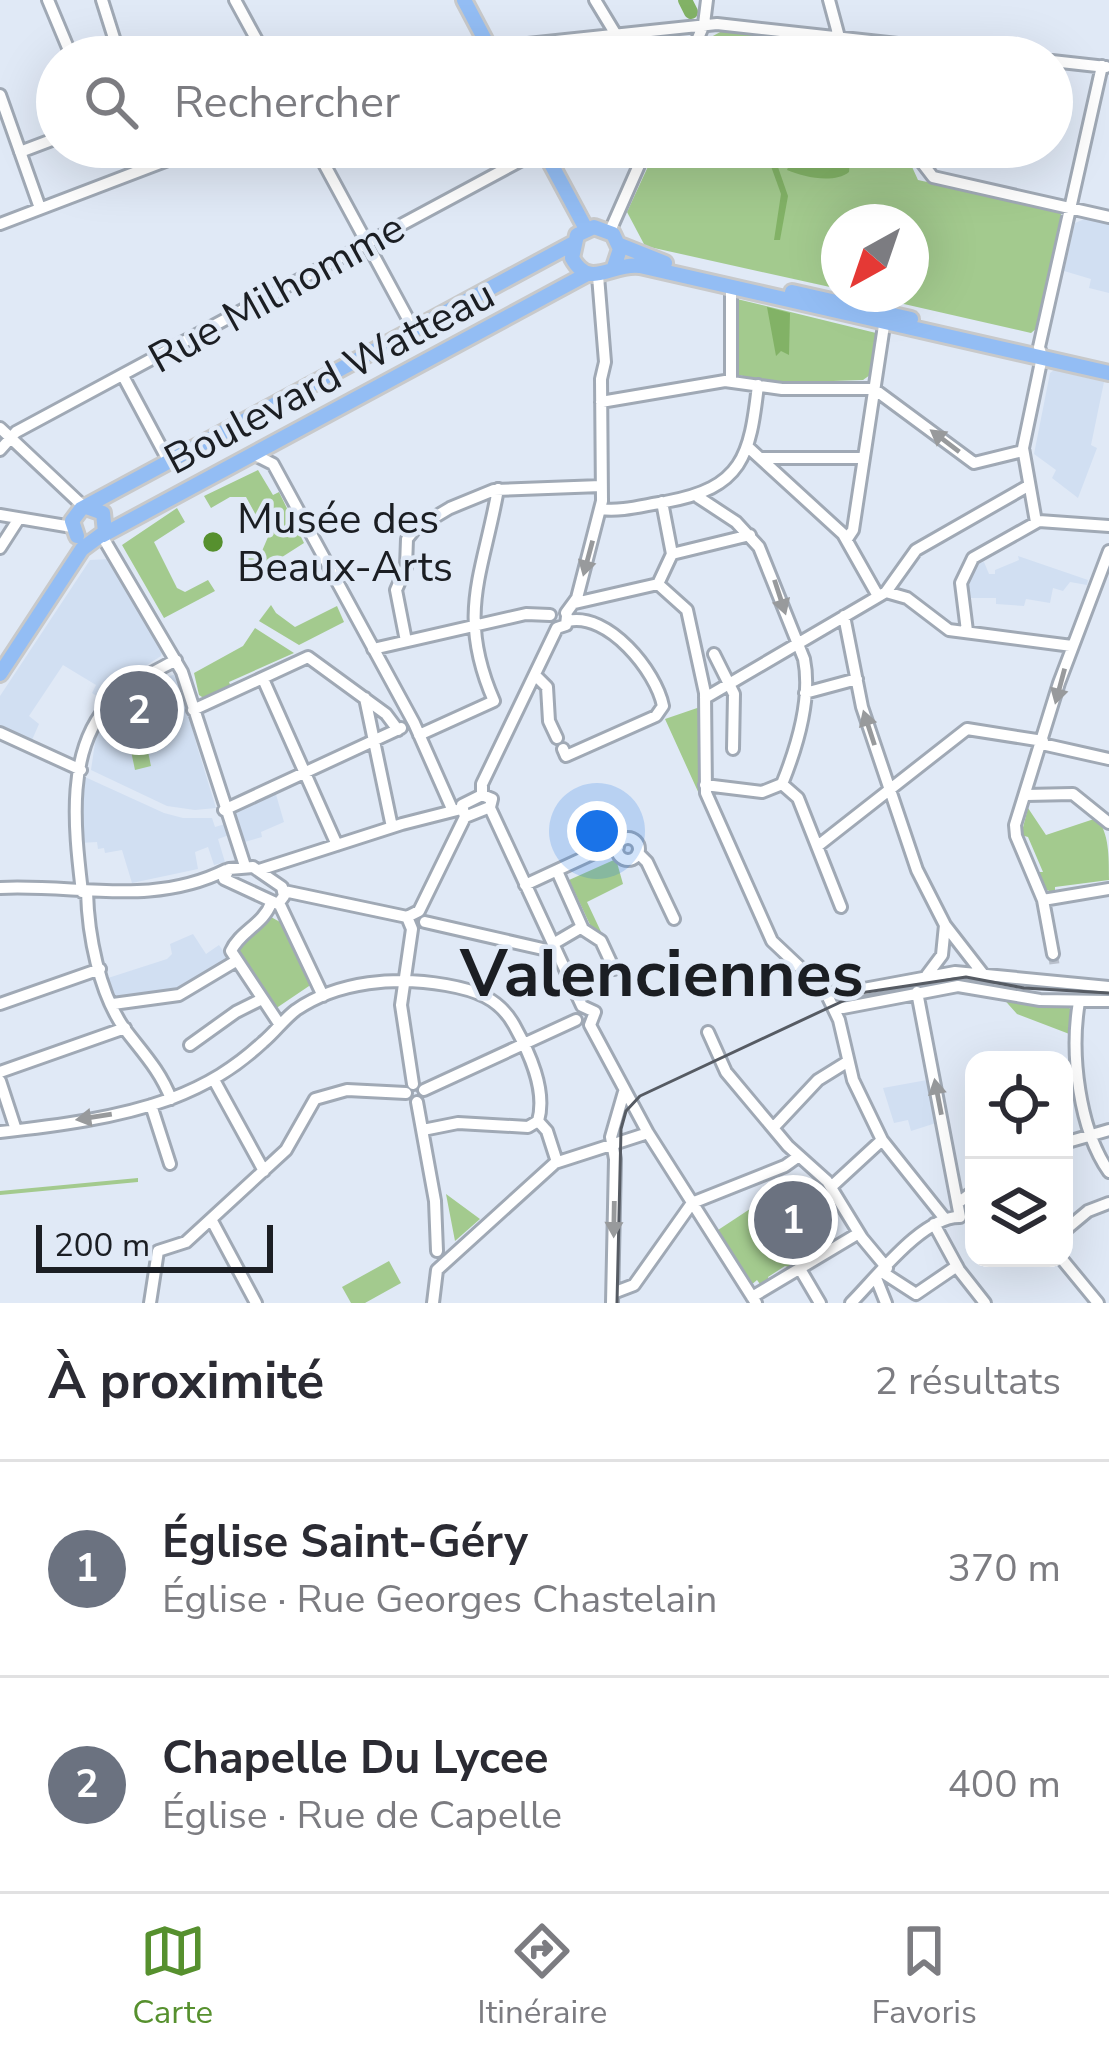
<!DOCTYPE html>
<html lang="fr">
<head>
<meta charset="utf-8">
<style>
	:root { --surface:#fff; --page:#f2f2f3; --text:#2b2b33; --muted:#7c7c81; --line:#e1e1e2; --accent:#56902e }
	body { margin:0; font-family:"Nunito Sans",sans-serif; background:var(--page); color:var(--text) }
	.controls { position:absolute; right:36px; bottom:36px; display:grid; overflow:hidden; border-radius:24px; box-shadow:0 12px 48px #0002 }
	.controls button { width:108px; height:108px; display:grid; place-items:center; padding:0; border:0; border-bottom:3px solid var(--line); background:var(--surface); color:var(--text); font:60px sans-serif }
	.compass { position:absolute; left:821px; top:204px; width:108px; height:108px; border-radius:50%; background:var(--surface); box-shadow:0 12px 48px #0002; rotate:220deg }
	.scale { position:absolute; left:36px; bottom:30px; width:237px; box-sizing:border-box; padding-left:12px; border:6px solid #1b1e23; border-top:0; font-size:33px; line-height:42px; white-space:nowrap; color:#1b1e23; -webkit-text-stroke:9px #e0e9f6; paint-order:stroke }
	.you { position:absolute; left:597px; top:831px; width:42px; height:42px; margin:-30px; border:9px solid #fff; border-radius:50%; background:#1a73e8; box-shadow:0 0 0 18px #1a73e833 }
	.badge { display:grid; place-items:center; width:78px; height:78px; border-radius:50%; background:var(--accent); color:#fff; font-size:39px; font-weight:700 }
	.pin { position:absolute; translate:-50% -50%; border:6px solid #fff; box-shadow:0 3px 12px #0006 }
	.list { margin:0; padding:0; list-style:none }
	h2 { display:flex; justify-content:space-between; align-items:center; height:156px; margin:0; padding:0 48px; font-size:51px }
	h2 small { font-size:39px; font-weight:400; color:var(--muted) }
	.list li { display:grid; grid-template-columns:78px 1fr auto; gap:36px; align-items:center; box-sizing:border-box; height:216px; padding:0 48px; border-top:3px solid var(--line) }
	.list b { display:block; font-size:45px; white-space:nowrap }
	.list p { margin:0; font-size:39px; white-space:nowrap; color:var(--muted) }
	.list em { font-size:39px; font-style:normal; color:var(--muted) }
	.icon { flex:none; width:66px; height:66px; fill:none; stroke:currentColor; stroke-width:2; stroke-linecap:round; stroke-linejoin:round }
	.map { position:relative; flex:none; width:1109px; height:1303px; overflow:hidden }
	.search { position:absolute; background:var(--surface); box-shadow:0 12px 48px #0002; left:36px; right:36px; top:36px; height:132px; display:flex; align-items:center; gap:30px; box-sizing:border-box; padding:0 42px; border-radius:66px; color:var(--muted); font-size:45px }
	.sheet { height:588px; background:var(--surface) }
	nav { display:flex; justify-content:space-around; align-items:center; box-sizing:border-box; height:168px; border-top:3px solid var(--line); background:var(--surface); font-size:33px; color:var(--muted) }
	nav a { display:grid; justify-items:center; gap:6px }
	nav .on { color:var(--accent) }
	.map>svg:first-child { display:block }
	.built { fill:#d1dff2 }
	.green { fill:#a3ca8e }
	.water { fill:#82b266 }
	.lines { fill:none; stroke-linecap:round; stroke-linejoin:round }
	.river { stroke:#82b266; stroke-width:14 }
	.minor-tunnel { stroke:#b9c0cc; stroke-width:10; stroke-dasharray:10 5; stroke-linecap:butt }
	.minor-casing { stroke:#a0a9b5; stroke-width:16 }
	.major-casing { stroke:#c8c9ca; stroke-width:20 }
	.minor { stroke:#fff; stroke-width:10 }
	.major { stroke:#93bdf4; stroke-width:14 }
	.tram { stroke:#565b63; stroke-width:3 }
	.oneway { fill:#989a9c }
	.poi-dot { fill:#56902e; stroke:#e0e9f6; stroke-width:4.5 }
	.labels { text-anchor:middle; stroke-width:9; stroke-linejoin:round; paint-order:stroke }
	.street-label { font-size:42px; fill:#1b1e23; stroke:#e0e9f6 }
	.poi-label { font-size:42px; fill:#1b1e23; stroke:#e0e9f6; text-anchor:start }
	.town-label { font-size:66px; font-weight:bold; fill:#1b1e23; stroke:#e0e9f6 }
</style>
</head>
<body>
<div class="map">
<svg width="1109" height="1303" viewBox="0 0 1109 1303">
	<rect width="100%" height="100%" fill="#e0e9f6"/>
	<path class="built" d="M1087,218L1109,223V293L1089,288L1091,279L1064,271L1075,223Z
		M1054,370L1104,382L1091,445L1097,448L1078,498L1052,478L1056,470L1034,454L1050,373Z
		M1018,556L1088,580L1087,585L1070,582L1063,591L1053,588L1050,603L1026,599L1024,606L996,604V598H969L966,574L975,564L984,562L989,574H995V570L1019,560Z
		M110,559L162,651L161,656L116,685L104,701L92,693L96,685L63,665L29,716L39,724L32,740L0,726V696L90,560Z
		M178,673L197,746L216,808L195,810L167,806L91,770L96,736L110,711L143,686Z
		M85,777L164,813L183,818H212L215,827L225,824L229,835L218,839L225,862L214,865L208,847L195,852L198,869L132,883L122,850L105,853L104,848L98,849L97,842L80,843Z
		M275,791L284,822L261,832L262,837L241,843L230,812Z
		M193,934L206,954L219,945L231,962L174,994L116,998L108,978L167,959L172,954L170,944Z
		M927,1080L936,1123L911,1131L908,1120L894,1123L883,1088Z"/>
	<path class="green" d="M724,30L833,42L843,57H700L711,37Z
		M657,147H903L918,180L1060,211L1062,218L1037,328L1031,333L860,294H911V222H839V289L645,246L627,212Z
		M737,299L876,333L870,375L863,380L773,383L739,375Z
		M258,470L273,495L279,492L304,543L268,566L253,570L246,558L262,551L268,537L246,497H230L211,508L204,496Z
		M177,508L185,522L154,542L177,588L185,592L208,580L215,591L164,618L122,545Z
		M271,605L276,613L295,627L337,606L344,622L299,645L259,621Z
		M255,628L294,653L229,682L231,687L205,699L199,695L194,673L243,646Z
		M703,706L704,795L700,796L665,719Z
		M143,728L151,766L135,770L127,732Z
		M1028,808L1046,835L1097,818C1109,834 1109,855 1109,880L1055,887V893L1044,889L1036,872H1043L1028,837L1021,835Z
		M616,859L623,884L587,902L603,936L592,929L569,880Z
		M271,917L280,922L312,984L275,1009L236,953L237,945Z
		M1000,995L1067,1005L1074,1014L1072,1035L1017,1014Z
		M138,1178V1182L0,1195V1191Z
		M446,1194L480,1219L455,1241Z
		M753,1207L792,1268L785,1266L768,1277L770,1282L762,1287L757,1280L750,1286L715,1232Z
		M389,1261L401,1283L365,1303H351L342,1287Z"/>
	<path class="water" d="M764,147H771L788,196L780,240H774L781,194Z
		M785,147H844L850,160L849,172C834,184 803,177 787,170L791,160Z
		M767,307L790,313L789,355L781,351L776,356Z"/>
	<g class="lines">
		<path class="river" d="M685,0L691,12"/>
		<path class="minor-tunnel" d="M1053,954L1055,968"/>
		<g class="minor-casing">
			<path id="minor" d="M48,0L71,55L78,56L115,43
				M102,0L120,57
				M235,0L266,57
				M595,0L615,33
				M829,0L839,37L851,57
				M489,48L717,24L1016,57
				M445,57L488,45
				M690,57L704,24L707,0
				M1052,61L1106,67
				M0,95L40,208
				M315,147L414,330
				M910,147L933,177L1109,217
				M20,152L57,138
				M0,224L202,147
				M610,231L647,147
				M123,376L169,462
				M731,381V288
				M601,402L725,381L782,389H874L974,463L1023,451
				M0,428L84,507
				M749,448L843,534L878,596
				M0,450L16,432L546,147
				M253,454L273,464L414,723L453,811
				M760,458H864
				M698,497L736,522L759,547L804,659C812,699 797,747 782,784L762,792L705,785
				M662,502L672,554
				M600,509C622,512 644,505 665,502C743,488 750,456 758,385
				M0,515L72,527
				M1036,522L1023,448L1042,357L1039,347L1102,66
				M102,536L182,672L245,866
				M847,539L853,530L885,319
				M0,548L18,520
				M672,554L750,535
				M658,584L687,610L705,693L706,793L772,941L825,991L839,1020L853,1080L882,1140L945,1219
				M658,584L672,554
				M886,592L916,550L1028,486
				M575,603L658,584
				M566,613L577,598L602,501L601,379L605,362L598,276
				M844,616L862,707L917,870L945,925L983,974
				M967,631L961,583L973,558L1039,521L1109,526
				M406,641L396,590L406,567L407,539L415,529L450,508L494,490L601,486
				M373,649L526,614L550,615
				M714,654L734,694L733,749
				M536,676L547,687L549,721L557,738
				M263,679L337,845
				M805,693L857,679
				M365,698L392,827
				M705,698L886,592L907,598L949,630L1072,646
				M193,710L308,657L386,714L398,730
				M0,733L81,770
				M419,735L494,701C456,614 483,574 498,489
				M1042,744L1109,759
				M563,749L566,756L656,716L663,706C656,671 608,612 568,621
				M782,784L798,798L841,907
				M482,795V784L557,628L566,625L567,616
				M1026,795L1073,794L1109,823
				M490,808L582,1006
				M224,810L401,728
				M465,817L490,807L492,799L482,795
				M617 849a11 11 0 1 1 22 0a11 11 0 1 1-22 0Z
				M819,845L967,729L1043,741
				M638,853L647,862L674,919
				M253,867L282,887L284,896L278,904L224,879L229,869Z
				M259,870L402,824L461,809
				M525,885L607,847H618
				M0,888C77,884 152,907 226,870
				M284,891L407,917
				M82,892C75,832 64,748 112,701C130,683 154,672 176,660
				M87,892C88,934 99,993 124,1028C142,1052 160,1070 171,1099
				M1043,900L1109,889
				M271,903C264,924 239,932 231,951L280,1025
				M279,903L323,996
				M407,917L412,929L401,1005L413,1084
				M407,917L419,911L465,817L462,805L482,795
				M425,922L556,952
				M581,928L601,941L614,969
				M553,944L582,927L557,871
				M1053,954L1043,900L1016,836L1015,825L1059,683L1109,551
				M927,975L942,955L945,925
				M825,991L842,993L955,972L1109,987
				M1079,1002C1070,1054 1079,1129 1109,1172
				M0,1004L100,969
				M113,1004L179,995L236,961
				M582,1006L595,1012L590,1025
				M833,1006L843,1008L958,986L1040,1000L1109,1001
				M590,1025L648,1133L756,1303
				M708,1032L726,1072L788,1146L827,1181L862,1238L887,1268
				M190,1045L236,1012L262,999
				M0,1072L125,1028
				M214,1080L264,1171
				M0,1081L16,1130
				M424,1090L576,1020
				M417,1102L435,1201L437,1251
				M151,1105L170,1164
				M538,1121L547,1131L557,1162
				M773,1128L818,1080L847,1062
				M423,1130L458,1123L528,1127L538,1121
				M0,1132C56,1126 117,1118 170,1099C207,1085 235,1068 263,1042C275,1032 284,1019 296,1010C338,981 397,976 446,985C475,990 499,998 514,1025C529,1052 547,1090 538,1121
				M1064,1143L1109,1130
				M831,1187L882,1140
				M692,1203L785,1166L799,1156
				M958,1203L974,1191
				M211,1219L256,1303
				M934,1224L959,1270L985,1303
				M1064,1231L1088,1211L1109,1203
				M1061,1258L1098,1303
				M800,1269L820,1303
				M437,1270L555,1163L648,1133
				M882,1272L916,1294L957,1266
				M876,1278L886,1303
				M613,1293L634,1285L692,1203
				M752,1297L859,1233
				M150,1303L158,1251L186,1242L286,1150L315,1099L347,1090L406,1093
				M433,1303L437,1270
				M612,1303L615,1159L611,1137L624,1092
				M851,1303C877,1277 923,1216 960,1217L917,992"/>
		</g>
		<g class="major-casing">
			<path id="major" d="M464,0L494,57
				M542,147L586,229
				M620,245L665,263
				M614,267L620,249L613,234L594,227L577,235L572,258C590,291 612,262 640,266L1109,373
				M792,292L911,319
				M103,535L587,274
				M77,536L72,521L81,509L572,244
				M0,674L82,549L105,532L103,513L86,507"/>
		</g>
		<use href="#minor" class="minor"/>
		<use href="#major" class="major"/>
		<path class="tram" d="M617,1303L621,1129L626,1111L640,1096L860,993L966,977L1024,988L1109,993"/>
	</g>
	<defs><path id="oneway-solid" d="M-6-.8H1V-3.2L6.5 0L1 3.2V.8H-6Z" transform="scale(3)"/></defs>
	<g class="oneway">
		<use href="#oneway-solid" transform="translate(945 441) rotate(-143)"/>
		<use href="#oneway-solid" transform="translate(588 558) rotate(105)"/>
		<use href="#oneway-solid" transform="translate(780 597) rotate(72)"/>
		<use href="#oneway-solid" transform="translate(1060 686) rotate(105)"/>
		<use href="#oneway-solid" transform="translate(869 728) rotate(-108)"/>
		<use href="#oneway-solid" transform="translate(938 1097) rotate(-101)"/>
		<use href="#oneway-solid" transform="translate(94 1117) rotate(171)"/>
		<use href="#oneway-solid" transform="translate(614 1219) rotate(91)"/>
	</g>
	<circle class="poi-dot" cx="213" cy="542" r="12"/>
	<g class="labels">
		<g class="street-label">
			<text transform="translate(276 292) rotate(-29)" y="15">Rue Milhomme</text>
			<text transform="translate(329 376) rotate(-28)" y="15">Boulevard Watteau</text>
		</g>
		<g class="poi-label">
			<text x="237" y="533">Musée des<tspan x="237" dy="48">Beaux-Arts</tspan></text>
		</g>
		<g class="town-label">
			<text x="662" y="996">Valenciennes</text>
		</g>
	</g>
</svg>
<div class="controls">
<button><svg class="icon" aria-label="locate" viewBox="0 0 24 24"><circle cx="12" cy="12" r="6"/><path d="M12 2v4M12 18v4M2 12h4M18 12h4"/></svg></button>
<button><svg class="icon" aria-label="layers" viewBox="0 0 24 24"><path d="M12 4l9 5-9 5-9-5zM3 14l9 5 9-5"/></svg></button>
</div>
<svg class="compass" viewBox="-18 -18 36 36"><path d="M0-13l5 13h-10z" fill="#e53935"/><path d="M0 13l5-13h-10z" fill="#7c7c81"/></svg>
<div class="scale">200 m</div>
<div class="you"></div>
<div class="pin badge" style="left:793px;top:1220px;background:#6b7280">1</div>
<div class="pin badge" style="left:139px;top:710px;background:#6b7280">2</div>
<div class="search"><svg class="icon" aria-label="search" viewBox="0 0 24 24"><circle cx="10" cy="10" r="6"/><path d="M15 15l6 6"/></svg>Rechercher</div>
</div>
<section class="sheet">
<h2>À proximité<small>2 résultats</small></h2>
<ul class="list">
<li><span class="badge" style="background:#6b7280">1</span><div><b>Église Saint-Géry</b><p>Église · Rue Georges Chastelain</p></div><em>370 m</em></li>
<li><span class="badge" style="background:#6b7280">2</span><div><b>Chapelle Du Lycee</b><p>Église · Rue de Capelle</p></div><em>400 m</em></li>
</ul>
</section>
<nav>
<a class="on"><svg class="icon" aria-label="map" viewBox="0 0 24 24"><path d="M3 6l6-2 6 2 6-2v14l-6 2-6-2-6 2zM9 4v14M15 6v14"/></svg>Carte</a>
<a><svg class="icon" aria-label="directions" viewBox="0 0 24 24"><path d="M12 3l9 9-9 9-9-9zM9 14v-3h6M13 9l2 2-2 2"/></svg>Itinéraire</a>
<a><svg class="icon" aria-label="saved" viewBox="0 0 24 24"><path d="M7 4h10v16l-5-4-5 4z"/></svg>Favoris</a>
</nav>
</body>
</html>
